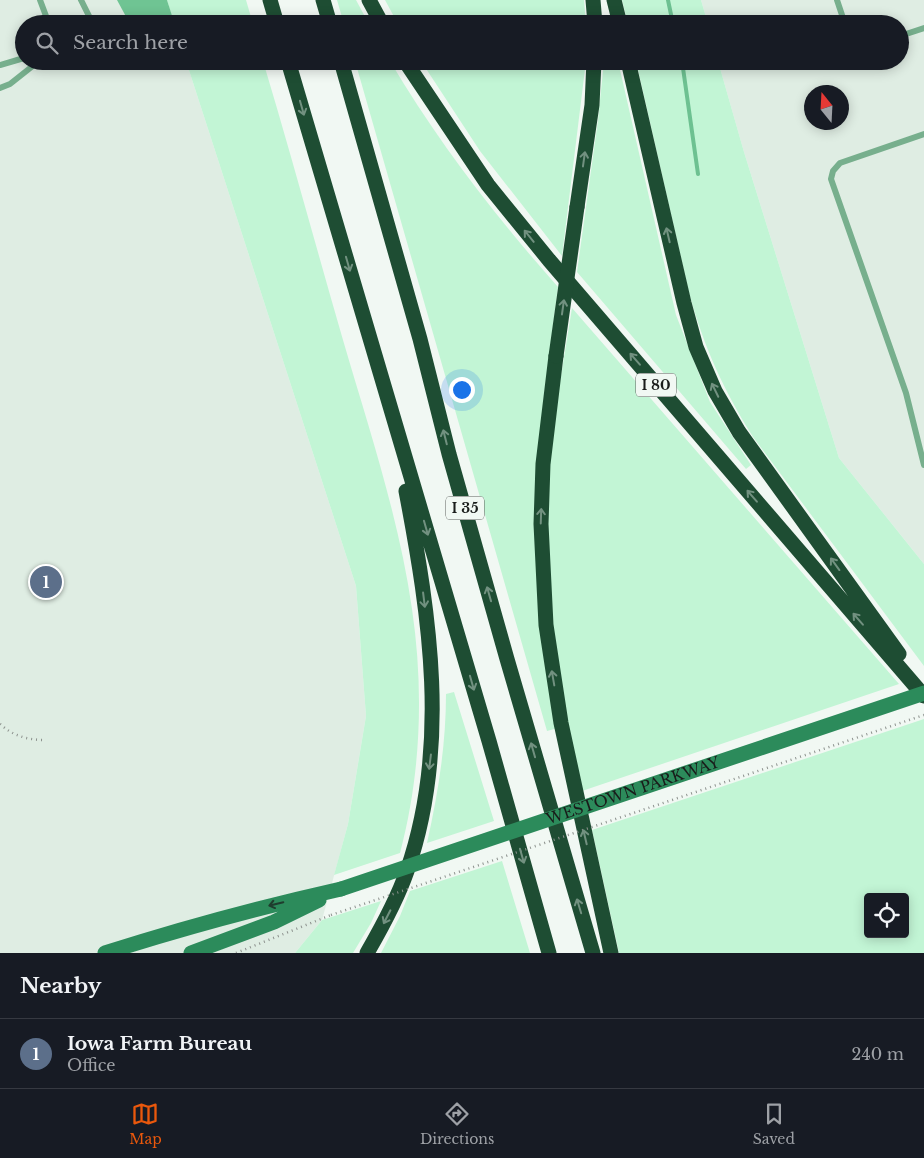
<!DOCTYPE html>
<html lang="en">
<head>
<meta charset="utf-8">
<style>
	:root { --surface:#171b24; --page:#242831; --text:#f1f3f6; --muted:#9ea1a6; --line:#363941; --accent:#ea580c }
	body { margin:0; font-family:"Libre Baskerville",serif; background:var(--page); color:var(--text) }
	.controls { position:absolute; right:15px; bottom:15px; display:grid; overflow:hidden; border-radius:5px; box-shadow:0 2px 12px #0003 }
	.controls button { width:45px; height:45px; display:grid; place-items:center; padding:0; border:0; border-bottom:1px solid var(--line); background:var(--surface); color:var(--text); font:25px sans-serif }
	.compass { position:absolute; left:804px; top:85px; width:45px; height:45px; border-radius:50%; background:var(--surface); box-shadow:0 2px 12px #0003; rotate:342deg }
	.you { position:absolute; left:461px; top:389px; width:18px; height:18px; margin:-12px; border:4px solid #fff; border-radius:50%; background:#1a73e8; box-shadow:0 0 0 8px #1a73e833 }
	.badge { display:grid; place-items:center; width:32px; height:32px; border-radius:50%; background:var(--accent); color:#fff; font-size:16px; font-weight:700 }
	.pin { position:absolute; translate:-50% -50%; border:2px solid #fff; box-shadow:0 1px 5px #0006 }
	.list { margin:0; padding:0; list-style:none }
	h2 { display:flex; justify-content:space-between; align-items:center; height:65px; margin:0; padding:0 20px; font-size:21px }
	h2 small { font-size:16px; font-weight:400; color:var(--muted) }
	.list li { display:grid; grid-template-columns:32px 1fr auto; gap:15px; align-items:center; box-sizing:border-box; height:70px; padding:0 20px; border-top:1px solid var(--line) }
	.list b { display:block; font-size:19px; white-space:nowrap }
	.list p { margin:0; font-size:16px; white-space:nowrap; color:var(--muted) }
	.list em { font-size:16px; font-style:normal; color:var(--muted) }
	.icon { flex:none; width:28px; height:28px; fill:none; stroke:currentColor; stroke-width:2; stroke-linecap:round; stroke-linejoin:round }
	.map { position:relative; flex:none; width:924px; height:953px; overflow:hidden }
	.search { position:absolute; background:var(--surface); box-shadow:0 2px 12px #0003; left:15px; right:15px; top:15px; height:55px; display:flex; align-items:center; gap:12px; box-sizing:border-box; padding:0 18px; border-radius:28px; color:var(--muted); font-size:19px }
	.sheet { height:135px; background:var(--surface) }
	nav { display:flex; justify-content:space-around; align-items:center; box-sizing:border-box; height:70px; border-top:1px solid var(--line); background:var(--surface); font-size:14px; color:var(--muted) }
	nav a { display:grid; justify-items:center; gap:2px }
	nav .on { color:var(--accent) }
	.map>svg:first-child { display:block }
	.built { fill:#dfede3; fill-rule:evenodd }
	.green { fill:#c2f5d5; fill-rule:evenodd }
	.forest { fill:#6fc493 }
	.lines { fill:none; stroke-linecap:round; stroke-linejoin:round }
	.stream { stroke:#6dc191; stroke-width:4 }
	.path { stroke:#8d928e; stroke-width:2.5; stroke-dasharray:1 4; stroke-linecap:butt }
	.lane { stroke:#77af8d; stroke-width:6 }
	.secondary { stroke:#2c8b5b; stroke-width:15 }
	.highway { stroke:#1e4d33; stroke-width:15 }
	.path-bridge { stroke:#8d928e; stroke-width:2.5; stroke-dasharray:1 4; stroke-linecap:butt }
	.secondary-bridge { stroke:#2c8b5b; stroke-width:15 }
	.highway-bridge { stroke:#1e4d33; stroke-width:15 }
	.oneway { stroke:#729180 }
	.oneway2 { stroke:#1f3d2e }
	.labels { text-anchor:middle; stroke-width:4; stroke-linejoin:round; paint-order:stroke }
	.shield { fill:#f1f8f3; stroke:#5a5e5b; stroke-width:1 }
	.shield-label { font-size:14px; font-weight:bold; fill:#191c1a }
	.street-label { font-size:15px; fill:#191c1a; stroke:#f1f8f3 }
</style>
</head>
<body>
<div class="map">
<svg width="924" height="953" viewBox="0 0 924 953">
	<rect width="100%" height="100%" fill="#f1f8f3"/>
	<path class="built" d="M0,0H166L174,24H24V61H186L356,586L366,716L348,824L322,920L295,953H0Z
		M701,0H924V564L839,458L744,152L718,61H900V24H708ZM812,92H842V122H812Z"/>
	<path class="green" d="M167,0H246L253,24H174Z
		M337,0H356L369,24H344Z
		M385,0H584L586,24H398Z
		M622,0H701L708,24H628Z
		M186,61H263C291,154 316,247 343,340C369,429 399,518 412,609C424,690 421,774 400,853L334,875L348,824L366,716L356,586Z
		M355,61H390C438,142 496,217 558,287L544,396L541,432L558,728L547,731Z
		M421,61H586L562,256L480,151Z
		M604,61H618L676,315L710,402L751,465L746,469L577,272L598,120Z
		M636,61H718L744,152L839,458L924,564V666L753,437C723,389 704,347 689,293Z
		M572,308L899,684L582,791L553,650L546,537L550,443Z
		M454,692L494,821L427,843C438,794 446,745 446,694Z
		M924,719V953H619L592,830ZM868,897H905V934H868Z
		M502,861L530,953H381L400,916L410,891Z
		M381,901L371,923L353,953H295L322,920Z"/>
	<path class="forest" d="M117,0H167L174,22L172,24H130Z"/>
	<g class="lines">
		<path class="stream" d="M668,0L673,24
			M682,61L698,174"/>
		<path class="path" d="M0,724C13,736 28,740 45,740
			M236,953L331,915"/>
		<path class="lane" d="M40,0L49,24
			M81,0L93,24
			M837,0L845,24
			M900,36L924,28
			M0,65L24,58
			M0,88L10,84L39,61
			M924,134L840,163L833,171L831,179L906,393L924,465"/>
		<path class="secondary" d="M105,953C183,928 261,907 341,889
			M191,953L274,922L319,900"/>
		<path class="highway" d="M270,0L277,24
			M323,0L330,24
			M369,0L382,24
			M593,0L595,24
			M614,0L620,24
			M288,61L489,741L549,953
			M341,61L420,339L449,454L507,659L593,953
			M405,61L488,185L549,260L924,696
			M628,61L684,303L696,347L715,391L739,432L899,654
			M577,207L592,105L594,61
			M556,356L543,464L541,524L546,625L561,723L611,953
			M367,953C382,927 397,900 407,871C450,747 430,617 406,491"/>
		<path class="path-bridge" d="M331,915L924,715"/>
		<path class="secondary-bridge" id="s1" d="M341,889L924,693"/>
		<path class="highway-bridge" d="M556,356L577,207"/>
	</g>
	<defs><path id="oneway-shaft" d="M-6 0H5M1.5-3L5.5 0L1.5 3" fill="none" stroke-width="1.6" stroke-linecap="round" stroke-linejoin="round" transform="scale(1.25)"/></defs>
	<g class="oneway">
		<use href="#oneway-shaft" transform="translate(302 108) rotate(74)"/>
		<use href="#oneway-shaft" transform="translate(584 159) rotate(-82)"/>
		<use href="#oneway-shaft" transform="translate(668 235) rotate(-103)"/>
		<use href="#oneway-shaft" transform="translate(529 236) rotate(-129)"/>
		<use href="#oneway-shaft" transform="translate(348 264) rotate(74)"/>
		<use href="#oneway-shaft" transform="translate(563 307) rotate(-82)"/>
		<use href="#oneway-shaft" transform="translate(635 359) rotate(-131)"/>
		<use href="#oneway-shaft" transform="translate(715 390) rotate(-116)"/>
		<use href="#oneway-shaft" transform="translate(445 437) rotate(-104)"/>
		<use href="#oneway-shaft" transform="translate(752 496) rotate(-131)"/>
		<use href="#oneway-shaft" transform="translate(541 516) rotate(-88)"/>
		<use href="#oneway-shaft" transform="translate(426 528) rotate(74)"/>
		<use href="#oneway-shaft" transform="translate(835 564) rotate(-126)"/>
		<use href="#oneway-shaft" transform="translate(489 594) rotate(-106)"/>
		<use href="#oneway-shaft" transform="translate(424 600) rotate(83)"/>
		<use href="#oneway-shaft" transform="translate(858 619) rotate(-131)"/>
		<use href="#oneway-shaft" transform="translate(553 678) rotate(-100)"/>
		<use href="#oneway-shaft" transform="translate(472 683) rotate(74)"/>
		<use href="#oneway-shaft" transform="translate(533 750) rotate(-106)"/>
		<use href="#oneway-shaft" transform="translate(430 762) rotate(97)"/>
		<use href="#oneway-shaft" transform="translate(585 837) rotate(-103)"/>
		<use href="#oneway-shaft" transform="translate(522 856) rotate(74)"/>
		<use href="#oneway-shaft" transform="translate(579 906) rotate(-107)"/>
		<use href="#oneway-shaft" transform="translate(387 917) rotate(117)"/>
	</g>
	<use class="oneway2" href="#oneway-shaft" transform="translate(276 904) rotate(167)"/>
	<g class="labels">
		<g class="shield">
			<rect x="636" y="373.5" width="40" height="23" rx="4"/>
			<rect x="446" y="496.5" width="38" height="23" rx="4"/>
		</g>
		<g class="shield-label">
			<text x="656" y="390">I 80</text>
			<text x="465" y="513">I 35</text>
		</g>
		<g class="street-label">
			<text dy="5" stroke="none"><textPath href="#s1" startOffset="308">WESTOWN PARKWAY</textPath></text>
		</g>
	</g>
</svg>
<div class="controls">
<button><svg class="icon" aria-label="locate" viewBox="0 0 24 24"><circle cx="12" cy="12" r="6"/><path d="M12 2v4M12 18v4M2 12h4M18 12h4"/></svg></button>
</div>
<svg class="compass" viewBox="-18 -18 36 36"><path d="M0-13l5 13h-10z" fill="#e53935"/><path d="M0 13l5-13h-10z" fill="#9ea1a6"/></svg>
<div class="you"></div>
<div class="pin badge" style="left:46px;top:582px;background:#5c6f8a">1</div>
<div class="search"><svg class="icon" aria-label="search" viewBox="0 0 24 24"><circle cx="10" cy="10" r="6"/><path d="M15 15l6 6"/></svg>Search here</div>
</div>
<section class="sheet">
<h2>Nearby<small></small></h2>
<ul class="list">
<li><span class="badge" style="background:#5c6f8a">1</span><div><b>Iowa Farm Bureau</b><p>Office</p></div><em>240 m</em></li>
</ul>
</section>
<nav>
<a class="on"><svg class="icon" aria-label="map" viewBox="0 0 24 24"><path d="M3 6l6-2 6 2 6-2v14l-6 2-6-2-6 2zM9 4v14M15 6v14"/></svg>Map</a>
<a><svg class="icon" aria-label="directions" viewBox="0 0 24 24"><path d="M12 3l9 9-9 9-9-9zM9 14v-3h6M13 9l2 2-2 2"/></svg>Directions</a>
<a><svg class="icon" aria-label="saved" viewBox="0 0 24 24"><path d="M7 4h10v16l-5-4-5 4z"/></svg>Saved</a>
</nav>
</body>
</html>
